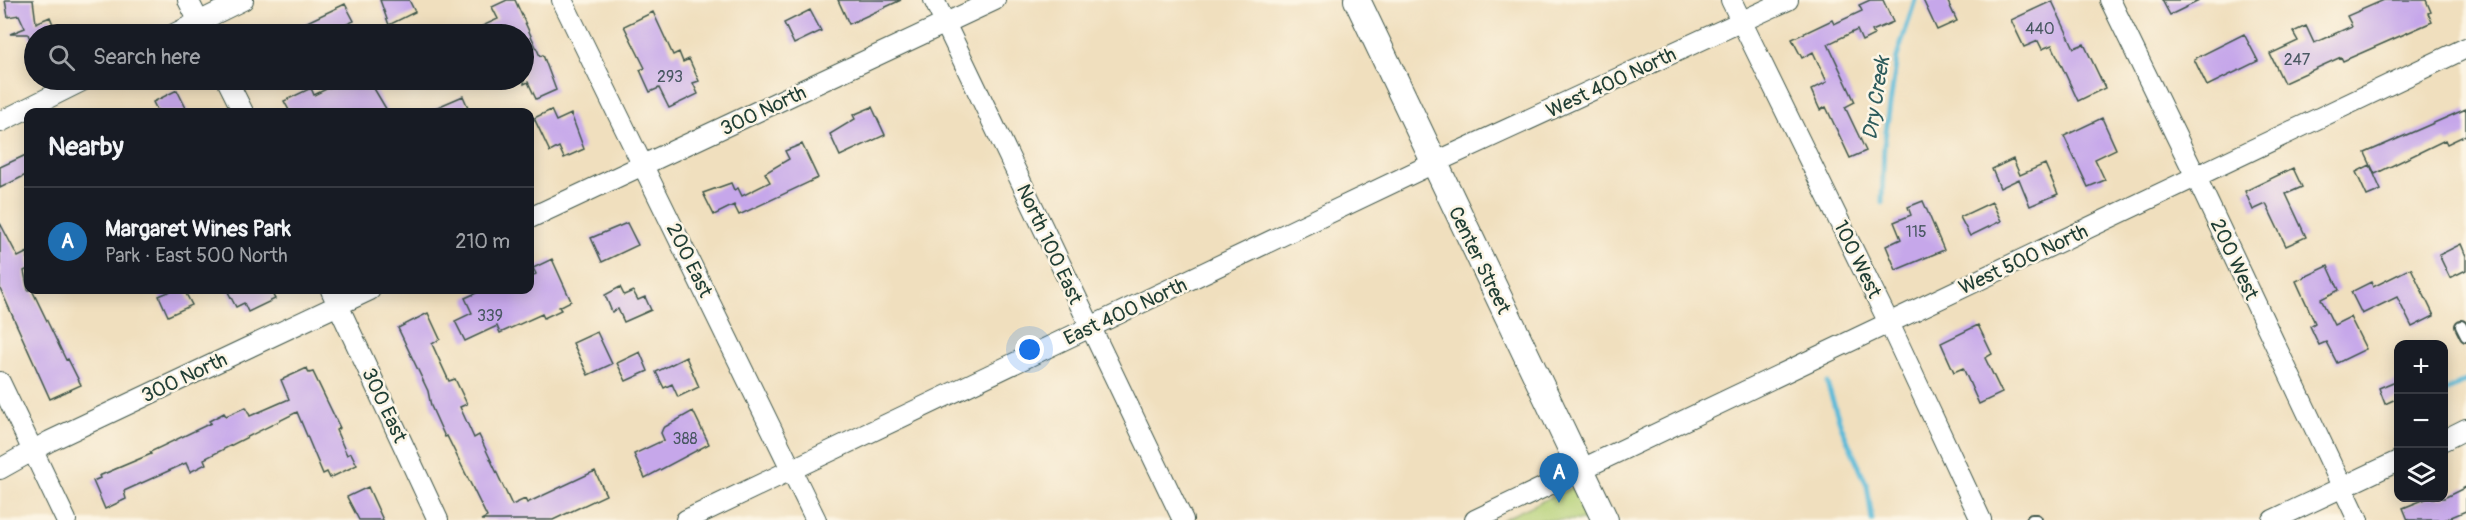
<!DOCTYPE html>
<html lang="en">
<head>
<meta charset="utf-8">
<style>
	:root { --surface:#171b24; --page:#242831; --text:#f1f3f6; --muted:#9ea1a6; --line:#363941; --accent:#1f6fb2 }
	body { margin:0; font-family:Pangolin,sans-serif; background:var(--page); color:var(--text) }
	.controls { position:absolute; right:18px; bottom:18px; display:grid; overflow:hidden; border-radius:12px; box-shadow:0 3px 15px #0003 }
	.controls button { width:54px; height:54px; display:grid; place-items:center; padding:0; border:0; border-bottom:2px solid var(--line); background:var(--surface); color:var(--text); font:30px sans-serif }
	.you { position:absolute; left:1030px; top:350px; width:21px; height:21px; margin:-15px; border:4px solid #fff; border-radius:50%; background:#1a73e8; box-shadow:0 0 0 9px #1a73e833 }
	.badge { display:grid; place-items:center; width:39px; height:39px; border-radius:50%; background:var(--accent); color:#fff; font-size:20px; font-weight:700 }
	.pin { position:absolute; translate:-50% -50px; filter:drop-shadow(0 2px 3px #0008) }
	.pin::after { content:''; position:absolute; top:32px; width:21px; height:18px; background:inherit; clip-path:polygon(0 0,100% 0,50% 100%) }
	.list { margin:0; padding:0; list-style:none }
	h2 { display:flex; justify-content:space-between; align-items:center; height:78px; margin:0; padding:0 24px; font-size:26px }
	h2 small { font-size:20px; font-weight:400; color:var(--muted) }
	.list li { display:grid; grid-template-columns:39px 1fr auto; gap:18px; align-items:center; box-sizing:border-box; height:108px; padding:0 24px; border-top:2px solid var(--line) }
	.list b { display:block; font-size:22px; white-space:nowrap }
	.list p { margin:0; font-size:20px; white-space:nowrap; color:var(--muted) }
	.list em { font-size:20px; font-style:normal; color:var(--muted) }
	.icon { flex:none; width:33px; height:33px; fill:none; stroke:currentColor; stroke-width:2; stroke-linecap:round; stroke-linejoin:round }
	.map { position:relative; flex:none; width:2466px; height:520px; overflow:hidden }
	.search { position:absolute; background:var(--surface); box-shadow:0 3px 15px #0003; left:24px; top:24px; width:510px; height:66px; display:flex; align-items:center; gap:15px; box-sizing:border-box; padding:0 21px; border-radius:33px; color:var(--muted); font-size:22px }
	.panel { position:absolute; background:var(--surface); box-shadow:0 3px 15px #0003; left:24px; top:108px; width:510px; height:186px; border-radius:12px }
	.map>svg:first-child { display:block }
	.green { fill:#b4d076; stroke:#6a8655; stroke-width:1.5 }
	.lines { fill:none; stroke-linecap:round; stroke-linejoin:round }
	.stream { stroke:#59b9d8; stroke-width:5 }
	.building { fill:#c6a7ea }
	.service-casing { stroke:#3e5549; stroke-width:14 }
	.minor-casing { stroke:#3e5549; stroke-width:22 }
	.tertiary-casing { stroke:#3e5549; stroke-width:28 }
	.service { stroke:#fff; stroke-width:10 }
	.minor { stroke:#fff; stroke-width:20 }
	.tertiary { stroke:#fff; stroke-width:26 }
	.labels { text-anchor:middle; stroke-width:5; stroke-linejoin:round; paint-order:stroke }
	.number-label { font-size:16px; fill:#495862 }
	.street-label { font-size:20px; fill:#1f3d34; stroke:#fcf5e5 }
	.water-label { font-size:21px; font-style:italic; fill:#2e5c5d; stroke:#fcf5e5 }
</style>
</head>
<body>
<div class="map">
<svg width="2466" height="520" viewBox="0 0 2466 520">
	<rect width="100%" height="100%" fill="#fcf5e5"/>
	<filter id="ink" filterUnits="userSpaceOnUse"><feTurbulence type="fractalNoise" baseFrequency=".0167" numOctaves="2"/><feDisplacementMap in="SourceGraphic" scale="12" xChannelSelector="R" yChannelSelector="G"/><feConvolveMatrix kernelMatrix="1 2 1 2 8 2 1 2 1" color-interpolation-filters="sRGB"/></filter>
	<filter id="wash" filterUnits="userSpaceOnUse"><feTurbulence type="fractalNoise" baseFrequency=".008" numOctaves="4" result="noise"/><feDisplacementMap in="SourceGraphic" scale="24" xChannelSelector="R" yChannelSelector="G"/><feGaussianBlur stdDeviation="1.35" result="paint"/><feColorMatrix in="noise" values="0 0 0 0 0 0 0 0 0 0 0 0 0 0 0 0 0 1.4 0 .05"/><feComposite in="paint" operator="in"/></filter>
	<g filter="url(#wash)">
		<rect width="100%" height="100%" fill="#f0dfbe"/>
		<path class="green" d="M1573,487L1588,520H1501Z"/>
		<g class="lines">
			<path class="stream" d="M1882,203L1884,145L1897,57L1915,0
				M1827,383L1841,426L1867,485L1872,520
				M2444,392L2466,381"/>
		</g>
		<g id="blocks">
			<path class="building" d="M5,0H33L36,23L50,17L57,34H34V50L28,34H10L25,28L19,15L8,17Z
				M380,0H409L415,12L389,25Z
				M507,0H515L540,56L543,55L556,90L536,99L528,82L524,84V34H465L498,19L492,7Z
				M838,0H901L849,24Z
				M1870,0H1883L1893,22L1872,31L1874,35L1862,41L1857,30L1828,44L1855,102L1845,107L1866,151L1850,158L1826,107L1820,110L1811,90L1827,82L1813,52L1802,58L1792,39L1832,20L1834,24L1862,11L1859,5Z
				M1923,0H1947L1957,21L1937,30Z
				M2162,0H2201L2170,15Z
				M2384,0H2426L2431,12L2428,13L2432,22L2343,61L2341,57L2284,83L2270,54L2298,41L2293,32L2306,26L2314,43L2352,26L2347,16Z
				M2052,1L2074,48L2084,44L2105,88L2078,101L2052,45L2042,49L2038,41L2024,47L2011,20Z
				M345,4L354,21L345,25L349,34H282Z
				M810,10L821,31L794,44L784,23Z
				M653,12L673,55L679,52L683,62L689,59L699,81L693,83L698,94L669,108L659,88L650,92L640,70L645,68L624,26Z
				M2244,34L2258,61L2207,86L2194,59Z
				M345,80H369L388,112H290L284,101L311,88L314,95Z
				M177,90L188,112H158L153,102Z
				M463,96L470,112H426Z
				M872,107L885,135L840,156L830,134L855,119L853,115Z
				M2466,109V135L2447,144L2445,140L2375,174L2365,153Z
				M551,110L556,121L571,114L584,149L564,158L559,147L550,152L534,118Z
				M2102,118L2116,149L2095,159L2105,180L2088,187L2064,136Z
				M802,144L818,178L739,215L734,205L714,215L703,193L731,183L734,190L738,188L742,196L770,182L765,173L789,159L785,151Z
				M28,154V174L0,188V167Z
				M2013,159L2020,175L2045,164L2058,194L2030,206L2019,179L2000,188L1992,169Z
				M2370,165L2381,190L2367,196L2356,172Z
				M2293,168L2302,187L2286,194L2306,237L2286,246L2266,204L2253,210L2245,191Z
				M1923,201L1944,250L1896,270L1886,246L1901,239L1894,222L1911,215L1908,207Z
				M1992,202L2001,221L1970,236L1960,217Z
				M0,223L18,257L28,252V269L24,271L28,290H32L66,360L68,359L81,385L50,399L0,288Z
				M627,223L638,245L602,262L591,238Z
				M2461,244L2466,256V270L2450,278L2439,255Z
				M552,259L571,301L559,307L561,310L544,318L542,314L500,333L497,326L465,341L455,321L472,313L465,298L483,290H530V277L536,274L533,268Z
				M2328,266L2339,290L2321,299L2334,325L2350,317L2366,349L2337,363L2326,342L2319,345L2310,326L2315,323L2296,281Z
				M2411,268L2434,316L2412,327L2397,297L2362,314L2351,292L2371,282L2373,287Z
				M620,287L624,295L633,291L638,300L645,297L651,310L624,322L618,309L612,312L605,295Z
				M173,290H184L192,305L168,316L159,296Z
				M227,290H270L275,299L248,312L244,303L236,307Z
				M428,313L440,339L432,344L449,381L455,379L467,404L460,407L474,438L479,435L512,505L525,499L527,503L595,471L606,495L553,520H481L487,517L447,436L445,437L431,406L428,391L398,328Z
				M1978,325L1992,354L1985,358L2002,393L1979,404L1963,368L1954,372L1941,343Z
				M597,332L612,364L588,375L573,343Z
				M640,352L648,371L626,381L617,363Z
				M686,357L699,387L678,397L672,384L664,388L656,372Z
				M307,368L309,373L313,372L340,428L336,430L347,455L351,453L357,465L330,478L327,472L323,474L297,412L204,459L206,464L190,472L186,463L124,491L126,499L105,509L93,481L100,478L99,476L151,454L150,452L211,423L209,421L224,413L226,416L246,407L250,416L289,399L281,380Z
				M2398,380V398L2385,404L2379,388Z
				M693,411L709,444L645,478L634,454L664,440L661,433L663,428Z
				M368,487L383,520H359L347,497Z
				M2466,487V511L2444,520H2408L2403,508L2428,498H2444Z"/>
		</g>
	</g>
	<g filter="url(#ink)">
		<use href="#blocks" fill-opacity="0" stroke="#3e5549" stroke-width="1.5"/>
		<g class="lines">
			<g class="service-casing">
				<path id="service" d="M2461,326L2466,336
					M2032,520H2036"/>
			</g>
			<g class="minor-casing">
				<path id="minor" d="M188,0L205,34
					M562,0L816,520
					M934,0L1183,520
					M1731,0L1889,323L1981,520
					M2110,0L2196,177L2358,520
					M174,34L243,0
					M227,80L243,112
					M0,122L84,80
					M530,218L995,0
					M331,290L438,520
					M0,382L66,520
					M2444,440L2466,429
					M0,469L50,441L370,290
					M686,520L1434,163L1788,0
					M1475,520L2466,48
					M2273,520L2398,461"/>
			</g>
			<g class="tertiary-casing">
				<path id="tertiary" d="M1357,0L1605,520"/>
			</g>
			<use href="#service" class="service"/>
			<use href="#minor" class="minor"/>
			<use href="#tertiary" class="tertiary"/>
		</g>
	</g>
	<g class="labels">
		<g class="number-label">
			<text x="2040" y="34">440</text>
			<text x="2297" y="65">247</text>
			<text x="670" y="82">293</text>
			<text x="1916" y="237">115</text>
			<text x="490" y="321">339</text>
			<text x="685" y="444">388</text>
		</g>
		<g class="street-label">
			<text transform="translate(1611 82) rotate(-25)" y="7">West 400 North</text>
			<text transform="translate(763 110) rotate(-25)" y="7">300 North</text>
			<text transform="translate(1050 244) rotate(65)" y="7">North 100 East</text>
			<text transform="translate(1858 259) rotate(64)" y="7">100 West</text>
			<text transform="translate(2023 259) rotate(-25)" y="7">West 500 North</text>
			<text transform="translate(2235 259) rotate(65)" y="7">200 West</text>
			<text transform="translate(690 260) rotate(64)" y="7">200 East</text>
			<text transform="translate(1480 260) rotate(64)" y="7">Center Street</text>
			<text transform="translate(1125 311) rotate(-25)" y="7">East 400 North</text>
			<text transform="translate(184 377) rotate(-25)" y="7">300 North</text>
			<text transform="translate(385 405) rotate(65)" y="7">300 East</text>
		</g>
		<g class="water-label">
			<text transform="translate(1876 98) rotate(-81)" y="7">Dry Creek</text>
		</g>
	</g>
</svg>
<div class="controls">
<button>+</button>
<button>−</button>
<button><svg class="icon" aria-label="layers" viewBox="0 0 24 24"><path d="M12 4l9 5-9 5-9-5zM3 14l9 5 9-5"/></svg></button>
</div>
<div class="you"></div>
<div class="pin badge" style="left:1559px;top:503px">A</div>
<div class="search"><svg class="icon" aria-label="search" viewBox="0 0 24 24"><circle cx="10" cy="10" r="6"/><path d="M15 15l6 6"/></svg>Search here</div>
<section class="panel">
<h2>Nearby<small></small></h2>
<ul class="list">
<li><span class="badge">A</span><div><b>Margaret Wines Park</b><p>Park · East 500 North</p></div><em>210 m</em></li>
</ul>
</section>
</div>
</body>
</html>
